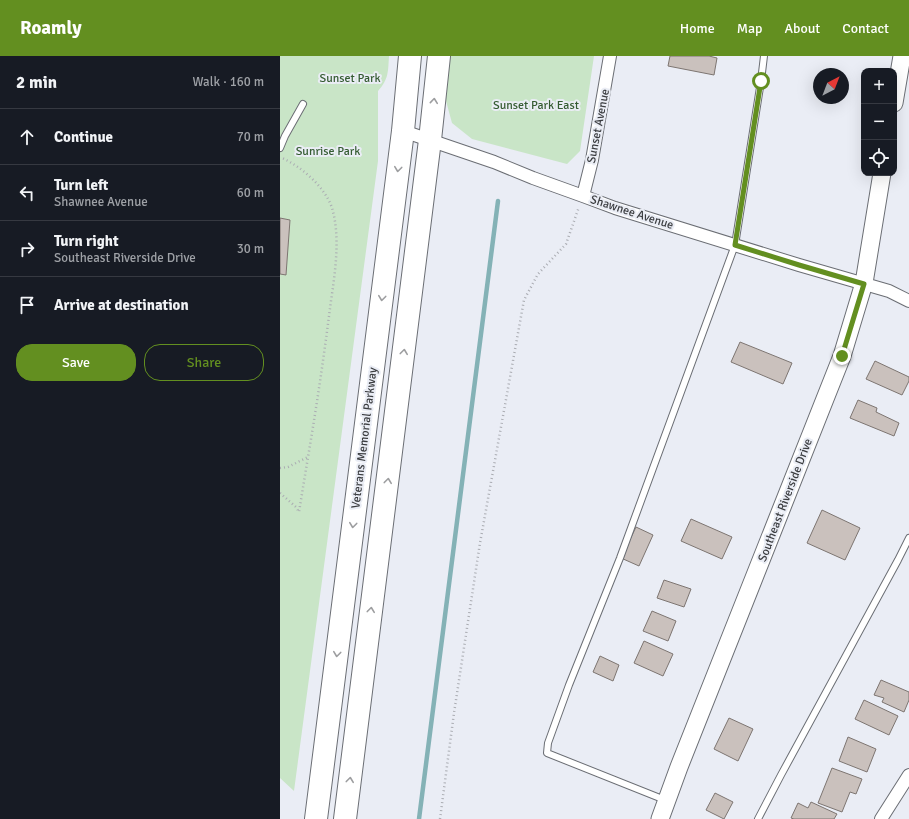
<!DOCTYPE html>
<html lang="en">
<head>
<meta charset="utf-8">
<style>
	:root { --surface:#171b24; --page:#242831; --text:#f1f3f6; --muted:#9ea1a6; --line:#363941; --accent:#638f20 }
	body { margin:0; font-family:Signika,sans-serif; background:var(--page); color:var(--text) }
	.controls { position:absolute; right:12px; top:12px; display:grid; overflow:hidden; border-radius:8px; box-shadow:0 4px 16px #0002 }
	.controls button { width:36px; height:36px; display:grid; place-items:center; padding:0; border:0; border-bottom:1px solid var(--line); background:var(--surface); color:var(--text); font:20px sans-serif }
	.compass { position:absolute; left:533px; top:12px; width:36px; height:36px; border-radius:50%; background:var(--surface); box-shadow:0 4px 16px #0002; rotate:42deg }
	.stop { position:absolute; width:12px; height:12px; margin:-9px; border:3px solid #638f20; border-radius:50%; background:#fff }
	.stop.end { background:#638f20; border-color:#fff; box-shadow:0 1px 4px #0008 }
	.list { margin:0; padding:0; list-style:none }
	h2 { display:flex; justify-content:space-between; align-items:center; height:52px; margin:0; padding:0 16px; font-size:17px }
	h2 small { font-size:13px; font-weight:400; color:var(--muted) }
	.list li { display:grid; grid-template-columns:26px 1fr auto; gap:12px; align-items:center; box-sizing:border-box; height:56px; padding:0 16px; border-top:1px solid var(--line) }
	.list b { display:block; font-size:15px; white-space:nowrap }
	.list p { margin:0; font-size:13px; white-space:nowrap; color:var(--muted) }
	.list em { font-size:13px; font-style:normal; color:var(--muted) }
	.actions { display:flex; gap:8px; padding:12px 16px }
	.actions a { flex:1; padding:9px 0; border:1px solid var(--accent); border-radius:16px; text-align:center; font-size:14px; color:var(--accent) }
	.actions .main { background:var(--accent); color:#fff }
	.icon { flex:none; width:22px; height:22px; fill:none; stroke:currentColor; stroke-width:2; stroke-linecap:round; stroke-linejoin:round }
	.map { position:relative; flex:none; width:629px; height:763px; overflow:hidden }
	header { display:flex; align-items:center; gap:24px; box-sizing:border-box; height:56px; padding:0 20px; background:var(--accent); color:#fff }
	header strong { font-size:19px }
	nav { display:flex; gap:22px; margin-inline-start:auto; font-size:14px }
	main { display:flex }
	aside { flex:1; background:var(--surface) }
	.map>svg:first-child { display:block }
	.green { fill:#c9e5c7 }
	.lines { fill:none; stroke-linecap:round; stroke-linejoin:round }
	.stream { stroke:#84b2b6; stroke-width:4.5 }
	.building { fill:#cac1bd; stroke:#7d7571 }
	.lane-casing { stroke:#6b6e74; stroke-width:8 }
	.street-casing { stroke:#6b6e74; stroke-width:14 }
	.secondary-casing { stroke:#6b6e74; stroke-width:19 }
	.highway-casing { stroke:#6b6e74; stroke-width:24 }
	.path { stroke:#aaacb2; stroke-width:2.5; stroke-dasharray:1 3; stroke-linecap:butt }
	.lane { stroke:#fff; stroke-width:6 }
	.street { stroke:#fff; stroke-width:12 }
	.secondary { stroke:#fff; stroke-width:17 }
	.highway { stroke:#fff; stroke-width:22 }
	.oneway { stroke:#9d9ea0 }
	.route { stroke:#638f20; stroke-width:5 }
	.labels { text-anchor:middle; stroke-width:4; stroke-linejoin:round; paint-order:stroke }
	.park-label { font-size:12px; fill:#355c32; stroke:#eaedf5 }
	.street-label { font-size:12px; fill:#3b3d40; stroke:#eaedf5 }
</style>
</head>
<body>
<header>
<strong>Roamly</strong>
<nav><a>Home</a><a>Map</a><a>About</a><a>Contact</a></nav>
</header>
<main>
<aside>
<h2>2 min<small>Walk · 160 m</small></h2>
<ul class="list">
<li><svg class="icon" aria-label="ahead" viewBox="0 0 24 24"><path d="M12 20V5M6 11l6-6 6 6"/></svg><div><b>Continue</b></div><em>70 m</em></li>
<li><svg class="icon" aria-label="left" viewBox="0 0 24 24"><path d="M17 20v-9H6M10 6l-5 5 5 5"/></svg><div><b>Turn left</b><p>Shawnee Avenue</p></div><em>60 m</em></li>
<li><svg class="icon" aria-label="right" viewBox="0 0 24 24"><path d="M7 20v-9h11M14 6l5 5-5 5"/></svg><div><b>Turn right</b><p>Southeast Riverside Drive</p></div><em>30 m</em></li>
<li><svg class="icon" aria-label="arrive" viewBox="0 0 24 24"><path d="M6 21V4h12l-3 4 3 4H6"/></svg><div><b>Arrive at destination</b></div></li>
</ul>
<div class="actions"><a class="main">Save</a><a>Share</a></div>
</aside>
<div class="map">
<svg width="629" height="763" viewBox="0 0 629 763">
	<rect width="100%" height="100%" fill="#eaedf5"/>
	<path class="green" d="M0,0H109C108,15 109,23 98,35V105L14,735L0,722Z
		M168,0H314L300,95L287,108L192,83L172,67L163,34Z"/>
	<g class="lines">
		<path class="stream" d="M139,763L218,145"/>
	</g>
	<path class="building" d="M390,0H429L437,2L434,19L388,10Z
		M0,162L10,164L6,219L0,218Z
		M460,286L512,307L503,328L451,306Z
		M595,305L629,321V325L622,339L586,323Z
		M578,344L597,352L596,356L619,367L614,380L570,362Z
		M542,454L580,472L565,504L527,487Z
		M411,463L452,481L442,503L401,485Z
		M356,471L373,479L359,510L341,502Z
		M384,524L411,533L404,551L377,542Z
		M372,555L396,565L388,585L363,575Z
		M364,585L393,598L383,620L354,607Z
		M320,600L339,609L333,625L313,616Z
		M601,624L629,636V644L624,656L602,646L604,642L594,639Z
		M584,644L618,660L609,679L575,663Z
		M449,662L473,673L458,705L434,693Z
		M568,681L596,693L587,716L559,705Z
		M552,712L582,723L576,738L570,736L562,756L538,747Z
		M435,737L453,746L444,763L426,754Z
		M531,746L557,758L554,763H514L511,762L518,747L528,752Z"/>
	<g class="lines">
		<g class="lane-casing">
			<path id="lane" d="M0,92L5,80L23,48
				M385,744L267,697L268,687L289,629L340,502L455,189L481,25L484,0
				M478,763L501,719L618,504L629,482"/>
		</g>
		<g class="street-casing">
			<path id="street" d="M123,75L214,106L253,122L303,140L335,152L519,209L609,235L629,245
				M303,140L312,104L330,0
				M601,763L629,719"/>
		</g>
		<g class="secondary-casing">
			<path id="secondary" d="M614,47L622,0
				M380,763L399,711L562,300L584,227L602,117"/>
		</g>
		<g class="highway-casing">
			<path id="highway" d="M36,763L123,75L130,0
				M65,763L150,84L159,0"/>
		</g>
		<path class="path" d="M0,412L8,411L28,401C36,354 43,307 49,260C53,227 62,186 52,152C45,131 22,111 2,102
			M0,437L16,451L19,456L28,401
			M160,763L174,657L200,487L244,244L258,218L286,188L299,151"/>
		<use href="#lane" class="lane"/>
		<use href="#street" class="street"/>
		<use href="#secondary" class="secondary"/>
		<use href="#highway" class="highway"/>
	</g>
	<defs><path id="oneway-chevron" d="M-2-3.5L2.5 0L-2 3.5" fill="none" stroke-width="1.6" stroke-linecap="round" stroke-linejoin="round"/></defs>
	<g class="oneway">
		<use href="#oneway-chevron" transform="translate(154 45) rotate(-84)"/>
		<use href="#oneway-chevron" transform="translate(118 113) rotate(97)"/>
		<use href="#oneway-chevron" transform="translate(102 242) rotate(97)"/>
		<use href="#oneway-chevron" transform="translate(124 296) rotate(-83)"/>
		<use href="#oneway-chevron" transform="translate(108 425) rotate(-83)"/>
		<use href="#oneway-chevron" transform="translate(73 469) rotate(97)"/>
		<use href="#oneway-chevron" transform="translate(91 554) rotate(-83)"/>
		<use href="#oneway-chevron" transform="translate(57 598) rotate(97)"/>
		<use href="#oneway-chevron" transform="translate(70 724) rotate(-83)"/>
	</g>
	<g class="lines">
		<path class="route" d="M481,25L455,189L519,209L584,228L562,300"/>
	</g>
	<g class="labels">
		<g class="park-label">
			<text x="70" y="26">Sunset Park</text>
			<text x="256" y="53">Sunset Park East</text>
			<text x="48" y="99">Sunrise Park</text>
		</g>
		<g class="street-label">
			<text transform="translate(318 70) rotate(-79)" y="4">Sunset Avenue</text>
			<text transform="translate(352 156) rotate(18)" y="4">Shawnee Avenue</text>
			<text transform="translate(84 382) rotate(-83)" y="4">Veterans Memorial Parkway</text>
			<text transform="translate(505 444) rotate(-69)" y="4">Southeast Riverside Drive</text>
		</g>
	</g>
</svg>
<div class="controls">
<button>+</button>
<button>−</button>
<button><svg class="icon" aria-label="locate" viewBox="0 0 24 24"><circle cx="12" cy="12" r="6"/><path d="M12 2v4M12 18v4M2 12h4M18 12h4"/></svg></button>
</div>
<svg class="compass" viewBox="-18 -18 36 36"><path d="M0-13l5 13h-10z" fill="#e53935"/><path d="M0 13l5-13h-10z" fill="#9ea1a6"/></svg>
<div class="stop" style="left:481px;top:25px"></div>
<div class="stop end" style="left:562px;top:300px"></div>
</div>
</main>
</body>
</html>
